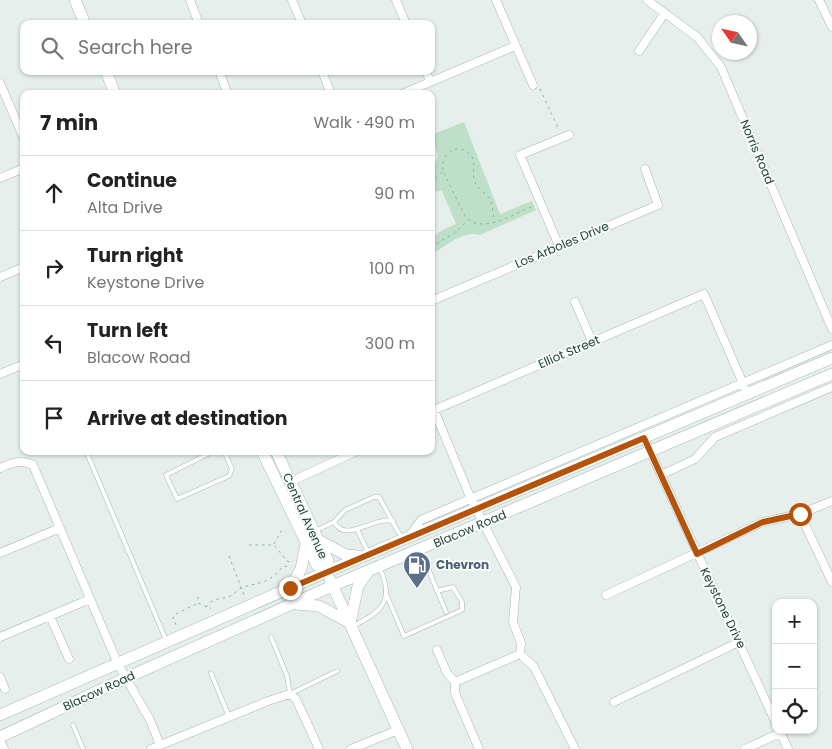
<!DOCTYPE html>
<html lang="en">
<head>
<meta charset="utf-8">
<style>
	:root { --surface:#fff; --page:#f2f2f2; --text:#222; --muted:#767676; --line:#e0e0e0 }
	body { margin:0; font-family:Poppins,sans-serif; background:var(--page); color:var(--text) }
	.controls { position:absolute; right:15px; bottom:15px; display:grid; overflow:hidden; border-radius:10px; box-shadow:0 1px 4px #0004 }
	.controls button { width:45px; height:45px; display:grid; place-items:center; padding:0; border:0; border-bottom:1px solid var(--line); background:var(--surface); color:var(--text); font:25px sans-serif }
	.compass { position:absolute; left:712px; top:15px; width:45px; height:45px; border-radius:50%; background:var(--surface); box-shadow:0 1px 4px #0004; rotate:304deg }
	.stop { position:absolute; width:15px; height:15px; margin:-11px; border:4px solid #b45309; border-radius:50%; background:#fff }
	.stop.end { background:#b45309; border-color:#fff; box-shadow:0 1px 5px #0008 }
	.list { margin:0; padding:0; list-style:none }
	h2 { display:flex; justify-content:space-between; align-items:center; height:65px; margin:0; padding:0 20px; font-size:21px }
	h2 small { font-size:16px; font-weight:400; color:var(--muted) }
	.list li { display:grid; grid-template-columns:32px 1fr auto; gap:15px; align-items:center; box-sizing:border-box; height:75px; padding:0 20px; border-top:1px solid var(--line) }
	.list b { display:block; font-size:19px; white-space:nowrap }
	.list p { margin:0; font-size:16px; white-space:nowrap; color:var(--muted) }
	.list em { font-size:16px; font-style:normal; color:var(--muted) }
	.icon { flex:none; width:28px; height:28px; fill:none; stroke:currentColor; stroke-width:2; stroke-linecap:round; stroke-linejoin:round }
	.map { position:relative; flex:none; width:832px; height:749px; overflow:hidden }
	.search { position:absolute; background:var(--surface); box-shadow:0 1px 4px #0004; left:20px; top:20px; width:415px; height:55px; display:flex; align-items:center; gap:12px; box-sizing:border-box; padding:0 18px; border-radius:10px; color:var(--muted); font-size:19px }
	.panel { position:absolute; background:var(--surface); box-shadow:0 1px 4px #0004; left:20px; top:90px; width:415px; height:365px; border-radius:10px }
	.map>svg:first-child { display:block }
	.green { fill:#bfe0c8 }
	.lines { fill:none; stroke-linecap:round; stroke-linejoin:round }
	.service-casing { stroke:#a8b8b2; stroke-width:5 }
	.minor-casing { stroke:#a8b8b2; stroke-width:9 }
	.secondary-casing { stroke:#a4bbb3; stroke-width:12 }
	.path { stroke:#86b3a5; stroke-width:1; stroke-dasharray:2.5 4; stroke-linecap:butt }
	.service { stroke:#fff; stroke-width:4 }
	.minor { stroke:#fff; stroke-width:8 }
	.secondary { stroke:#fff; stroke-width:11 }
	.route { stroke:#b45309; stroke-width:6 }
	.labels { text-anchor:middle; stroke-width:4; stroke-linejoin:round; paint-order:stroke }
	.street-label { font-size:12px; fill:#24423a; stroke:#f7fbf9 }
	.service-label { font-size:12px; font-weight:bold; fill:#4e5e75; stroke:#f7fbf9; text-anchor:start }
</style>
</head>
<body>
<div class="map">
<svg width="832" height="749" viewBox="0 0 832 749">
	<rect width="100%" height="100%" fill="#e6efeb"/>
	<path class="green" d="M464,122L500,214L532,201L536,210L480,235C461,230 447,247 431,254C431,233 438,232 456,224L442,191L431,192V177L438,155L431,135Z"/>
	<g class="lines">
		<g class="service-casing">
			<path id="service" d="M86,451L166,640
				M214,451L166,475L177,499L229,476L232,469L224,451
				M334,522C346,544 373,516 393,521
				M357,529L368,552
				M315,531L334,522L345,510L374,497H379L401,537
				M420,549L446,612
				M387,596L404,636L462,610V602L453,587L437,591
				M353,626C381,613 395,600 380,569
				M271,637L287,676L290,694L337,671
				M211,673L229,717
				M73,725L83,749"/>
		</g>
		<g class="minor-casing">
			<path id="minor" d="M190,0L199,24
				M292,0L302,24
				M396,0L406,24
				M496,0L533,85
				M647,0L697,37L721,67L832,329
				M819,0L832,27
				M639,51L664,14
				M219,71L228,94
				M322,71L331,94
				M426,71L430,82
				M0,83L24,139
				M402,94L515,46
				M0,178L24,168
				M559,246L520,155L569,135
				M0,277L24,267
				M431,301L658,205L645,169
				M575,302L592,341
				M0,374L24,364
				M644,438L776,723
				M0,468C12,463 20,459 33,465L118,664L150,720L160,745
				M661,475L695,459L715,437L832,387
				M290,482L357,451
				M800,514L832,582
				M410,535L421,520L832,345
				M0,553L60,528
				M606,595L763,522L800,514L832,501
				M50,616L69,659
				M0,637L90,599
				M437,650L447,673L455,682V693L479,749
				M520,654L521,643L513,622L516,587L471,499L434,410L704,294L748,395
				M520,654L534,667L575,749
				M0,677L5,689
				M455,682L520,654
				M614,702L739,642
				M779,730L788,749
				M0,740L4,749
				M151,749L268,701L290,694L296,699L319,749
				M351,749L398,730
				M745,749L780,733"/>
		</g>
		<g class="secondary-casing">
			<path id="secondary" d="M75,0L85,24
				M106,71L115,94
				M262,451L317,565L324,568L328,561L276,451
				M318,540L346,555L358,556
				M330,580L407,749
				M290,588L301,569L306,544
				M296,604L319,606L350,623
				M350,623L358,586L368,572
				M0,715L326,572L832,358
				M0,737L126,678L330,587L832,374"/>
		</g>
		<path class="path" d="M540,89L559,130
			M443,170C440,152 461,140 472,157C476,164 472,172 474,180C477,190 487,193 491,201C493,207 492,214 495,220
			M431,183L443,171L465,216C480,236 516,213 533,206
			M431,247L456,232L467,221
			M274,544L283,528
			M249,545H274L287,561L292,563
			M229,556L244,595
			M198,597V603L211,609
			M206,607C213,597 221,600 230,596C235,594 238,589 243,587C262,582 270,583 283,566L291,567
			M176,625L173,617L176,614L198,603"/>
		<use href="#service" class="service"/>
		<use href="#minor" class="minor"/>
		<use href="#secondary" class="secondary"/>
	</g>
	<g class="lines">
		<path class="route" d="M290,588L644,438L697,554L763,522L800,514"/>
	</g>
	<defs>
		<g id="fuel-pin" transform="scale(1.4375)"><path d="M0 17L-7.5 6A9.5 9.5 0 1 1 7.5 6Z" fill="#5c6f8a" stroke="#f7fbf9"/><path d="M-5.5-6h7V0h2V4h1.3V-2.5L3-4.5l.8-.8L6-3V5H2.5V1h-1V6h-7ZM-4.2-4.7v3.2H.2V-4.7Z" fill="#fff"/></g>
	</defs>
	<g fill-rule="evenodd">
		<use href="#fuel-pin" x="417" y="565"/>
	</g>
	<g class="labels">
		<g class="street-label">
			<text transform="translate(757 152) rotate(67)" y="4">Norris Road</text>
			<text transform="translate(562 245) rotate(-23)" y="4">Los Arboles Drive</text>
			<text transform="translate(569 352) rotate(-23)" y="4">Elliot Street</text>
			<text transform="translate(305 516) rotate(66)" y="4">Central Avenue</text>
			<text transform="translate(470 529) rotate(-23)" y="4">Blacow Road</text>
			<text transform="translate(723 608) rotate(64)" y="4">Keystone Drive</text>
			<text transform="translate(99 691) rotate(-25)" y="4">Blacow Road</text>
		</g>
		<g class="service-label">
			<text x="436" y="569">Chevron</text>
		</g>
	</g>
</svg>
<div class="controls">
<button>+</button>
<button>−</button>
<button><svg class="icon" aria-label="locate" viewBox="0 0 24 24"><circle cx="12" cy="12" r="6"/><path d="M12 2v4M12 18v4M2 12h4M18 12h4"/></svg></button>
</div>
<svg class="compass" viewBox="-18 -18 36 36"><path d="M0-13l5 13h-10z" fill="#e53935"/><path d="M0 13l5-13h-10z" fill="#767676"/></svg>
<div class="stop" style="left:800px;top:514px"></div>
<div class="stop end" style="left:290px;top:588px"></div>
<div class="search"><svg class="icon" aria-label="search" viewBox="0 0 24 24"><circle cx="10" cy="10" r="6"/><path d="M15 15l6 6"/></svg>Search here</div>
<section class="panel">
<h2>7 min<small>Walk · 490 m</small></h2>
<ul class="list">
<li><svg class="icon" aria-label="ahead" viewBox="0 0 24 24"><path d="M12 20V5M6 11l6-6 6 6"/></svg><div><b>Continue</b><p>Alta Drive</p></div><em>90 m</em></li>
<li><svg class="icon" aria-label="right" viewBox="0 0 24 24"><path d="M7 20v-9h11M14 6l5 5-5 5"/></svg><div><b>Turn right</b><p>Keystone Drive</p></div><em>100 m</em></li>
<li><svg class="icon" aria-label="left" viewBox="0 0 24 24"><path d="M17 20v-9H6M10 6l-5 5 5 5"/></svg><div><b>Turn left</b><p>Blacow Road</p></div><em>300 m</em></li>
<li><svg class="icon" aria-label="arrive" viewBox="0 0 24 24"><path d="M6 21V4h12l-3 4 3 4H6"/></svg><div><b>Arrive at destination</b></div></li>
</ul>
</section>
</div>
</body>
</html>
